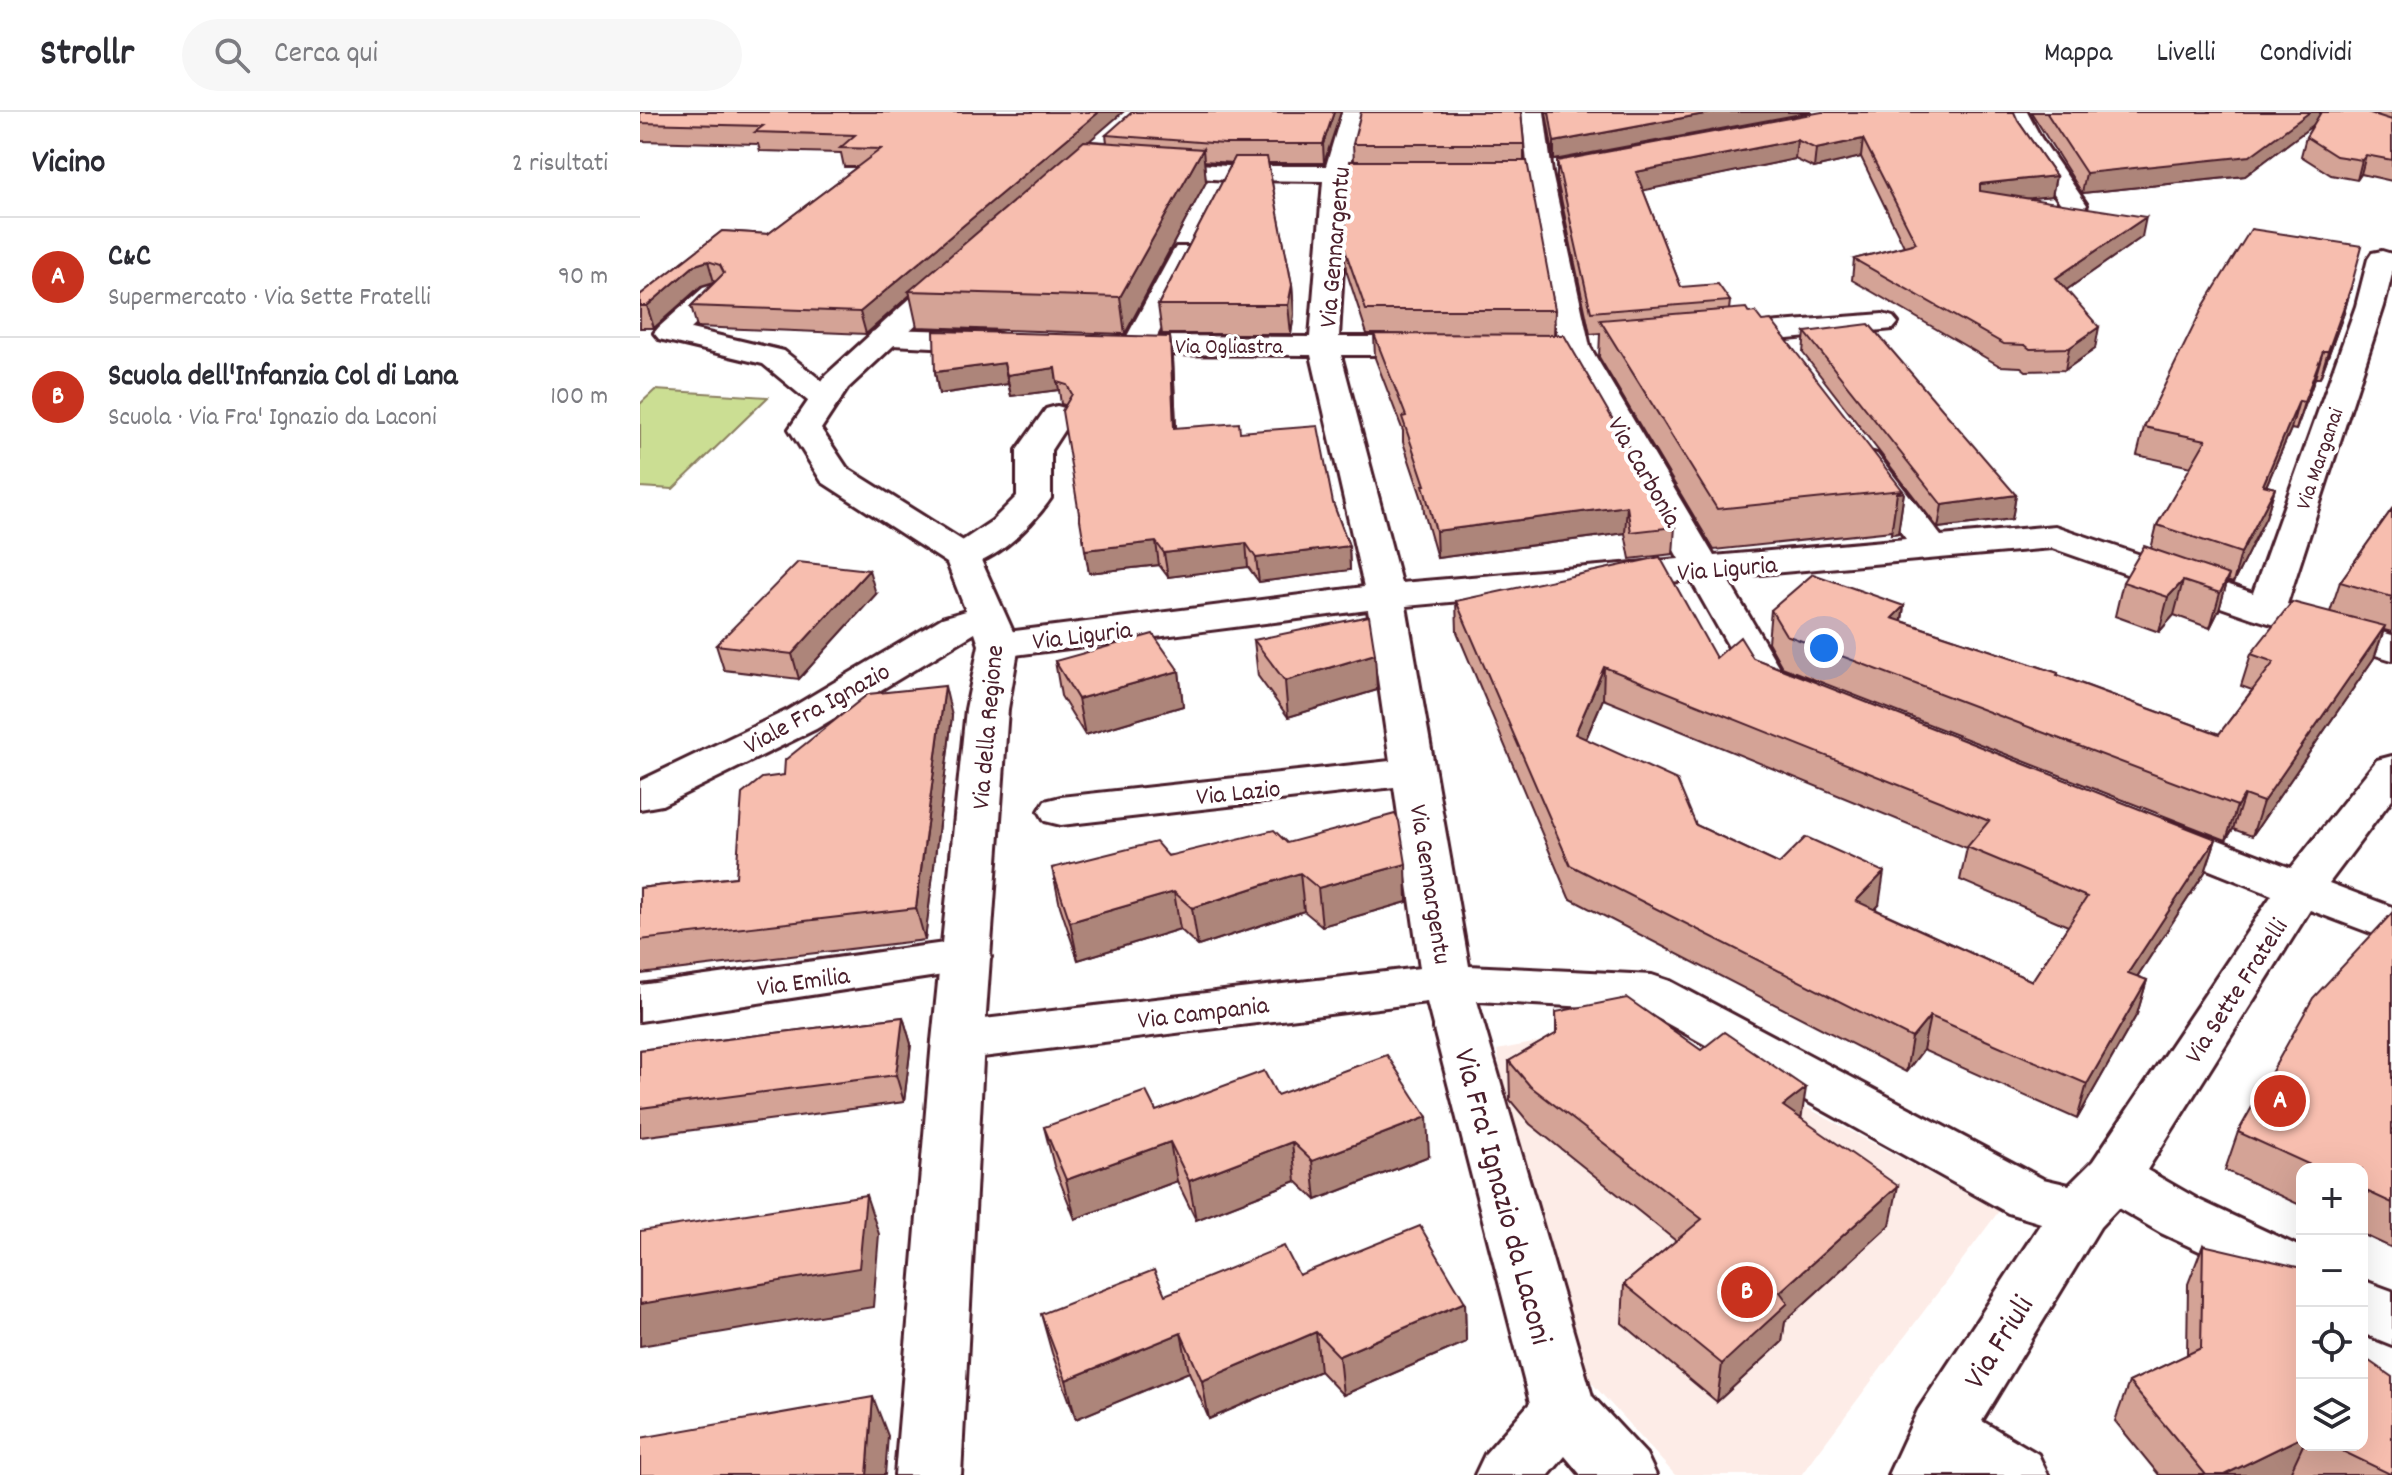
<!DOCTYPE html>
<html lang="it">
<head>
<meta charset="utf-8">
<style>
	:root { --surface:#fff; --page:#f7f7f7; --text:#2b2b33; --muted:#7c7c81; --line:#e1e1e2; --accent:#c8321e }
	body { margin:0; font-family:Dekko,sans-serif; background:var(--page); color:var(--text) }
	.controls { position:absolute; right:24px; bottom:24px; display:grid; overflow:hidden; border-radius:16px; box-shadow:0 8px 32px #0002 }
	.controls button { width:72px; height:72px; display:grid; place-items:center; padding:0; border:0; border-bottom:2px solid var(--line); background:var(--surface); color:var(--text); font:40px sans-serif }
	.you { position:absolute; left:1184px; top:536px; width:28px; height:28px; margin:-20px; border:6px solid #fff; border-radius:50%; background:#1a73e8; box-shadow:0 0 0 12px #1a73e833 }
	.badge { display:grid; place-items:center; width:52px; height:52px; border-radius:50%; background:var(--accent); color:#fff; font-size:26px; font-weight:700 }
	.pin { position:absolute; translate:-50% -50%; border:4px solid #fff; box-shadow:0 2px 8px #0006 }
	.list { margin:0; padding:0; list-style:none }
	h2 { display:flex; justify-content:space-between; align-items:center; height:104px; margin:0; padding:0 32px; font-size:34px }
	h2 small { font-size:26px; font-weight:400; color:var(--muted) }
	.list li { display:grid; grid-template-columns:52px 1fr auto; gap:24px; align-items:center; box-sizing:border-box; height:120px; padding:0 32px; border-top:2px solid var(--line) }
	.list b { display:block; font-size:30px; white-space:nowrap }
	.list p { margin:0; font-size:26px; white-space:nowrap; color:var(--muted) }
	.list em { font-size:26px; font-style:normal; color:var(--muted) }
	.icon { flex:none; width:44px; height:44px; fill:none; stroke:currentColor; stroke-width:2; stroke-linecap:round; stroke-linejoin:round }
	.map { position:relative; flex:none; width:1752px; height:1363px; overflow:hidden }
	header { display:flex; align-items:center; gap:48px; box-sizing:border-box; height:112px; padding:0 40px; background:var(--surface); border-bottom:2px solid var(--line) }
	header strong { font-size:38px }
	nav { display:flex; gap:44px; margin-inline-start:auto; font-size:28px }
	.search { width:560px; height:72px; background:var(--page); display:flex; align-items:center; gap:20px; box-sizing:border-box; padding:0 28px; border-radius:44px; color:var(--muted); font-size:30px }
	main { display:flex }
	aside { flex:1; background:var(--surface) }
	.map>svg:first-child { display:block }
	.built { fill:#fdece7 }
	.green { fill:#cbde93; stroke:#8a7e5f; stroke-width:2 }
	.lines { fill:none; stroke-linecap:round; stroke-linejoin:round }
	.minor-casing { stroke:#4a1f2b; stroke-width:6 }
	.tertiary-casing { stroke:#4a1f2b; stroke-width:6 }
	.minor { fill:#fff; fill-rule:evenodd }
	.tertiary { fill:#fff; fill-rule:evenodd }
	.wall { fill:#d4a396; stroke:#4a1f2b; stroke-width:2; fill-rule:evenodd }
	.shaded-wall { fill:#ad857a; stroke:#4a1f2b; stroke-width:2 }
	.building { fill:#f7beaf; stroke:#4a1f2b; stroke-width:2; fill-rule:evenodd }
	.labels { text-anchor:middle; stroke-width:8; stroke-linejoin:round; paint-order:stroke }
	.far-street-label { font-size:22px; fill:#4a1f2b; stroke:#fff }
	.street-label { font-size:26px; fill:#4a1f2b; stroke:#fff }
	.near-street-label { font-size:32px; fill:#4a1f2b; stroke:#fff }
</style>
</head>
<body>
<header>
<strong>Strollr</strong>
<div class="search"><svg class="icon" aria-label="search" viewBox="0 0 24 24"><circle cx="10" cy="10" r="6"/><path d="M15 15l6 6"/></svg>Cerca qui</div>
<nav><a>Mappa</a><a>Livelli</a><a>Condividi</a></nav>
</header>
<main>
<aside>
<h2>Vicino<small>2 risultati</small></h2>
<ul class="list">
<li><span class="badge">A</span><div><b>C&amp;C</b><p>Supermercato · Via Sette Fratelli</p></div><em>90 m</em></li>
<li><span class="badge">B</span><div><b>Scuola dell'Infanzia Col di Lana</b><p>Scuola · Via Fra' Ignazio da Laconi</p></div><em>100 m</em></li>
</ul>
</aside>
<div class="map">
<svg width="1752" height="1363" viewBox="0 0 1752 1363">
	<rect width="100%" height="100%" fill="#fff"/>
	<filter id="ink" filterUnits="userSpaceOnUse"><feTurbulence type="fractalNoise" baseFrequency=".0125" numOctaves="2"/><feDisplacementMap in="SourceGraphic" scale="16" xChannelSelector="R" yChannelSelector="G"/><feConvolveMatrix kernelMatrix="1 2 1 2 8 2 1 2 1" color-interpolation-filters="sRGB"/></filter>
	<g filter="url(#ink)">
		<path class="built" d="M1006,909L1359,1099L1161,1363H1035L942,1260L880,1074L857,938Z"/>
		<path class="green" d="M15,278L128,285L33,377L0,375V292Z"/>
		<g class="lines">
			<g class="minor-casing">
				<path id="minor" d="M702,0H724L710,55L736,57L739,62L736,67L708,69L699,225H792L803,228L807,234L803,240L792,243H701L761,471L1039,447L920,235L888,61L882,0H904L912,61L950,235L1074,444L1266,427L1208,349L1213,342L1225,339L1237,342L1301,424L1415,414L1613,481L1716,194L1728,147L1732,141L1742,139L1752,142V162L1744,194L1647,492L1752,523V548L1612,506L1412,436L1086,465L1140,557L1172,569L1178,578L1172,587L1158,590L1111,574L1051,468L766,494L829,854L1012,863L1030,869L1403,1067L1429,1073L1453,1049L1632,783L1500,730L1493,720L1500,710L1516,706L1532,710L1651,756L1737,648L1752,644V687L1689,771L1752,795V829L1670,798L1507,1058L1561,1089L1662,1136V1187L1521,1121L1478,1096L1460,1115L1342,1309L1398,1342L1408,1363H1248L1278,1298L1401,1111L1368,1101L1003,898L837,889L952,1284L1006,1342L1016,1363H941L925,1344L909,1363H835L845,1342L890,1291L787,890L318,948L300,942L292,929L300,916L318,910L780,856L754,675L421,713L405,709L399,699L405,689L421,685L750,649L728,498L359,545L345,541L339,533L345,525L359,521L724,475L671,243L473,242L462,239L458,233L462,227L487,224L532,141L536,135H556L560,141L517,224L670,225L683,69L587,68L504,62L495,60L492,55L495,50L504,48L587,54H686Z
					M1365,0H1387L1401,26L1447,93L1443,98H1425L1377,26Z
					M73,173L83,176L87,182L51,217L144,239L196,280L201,287L196,294L185,296L174,294L123,252L19,227L14,221L19,215L63,176Z
					M1243,202L1253,205L1258,211L1253,217L1127,229L1117,226L1112,220L1117,214L1127,211Z
					M243,217L352,220L363,223L367,229L363,235L352,238L232,232L228,226L232,220Z
					M417,294L428,297L433,304L411,338V386C392,414 346,462 310,453L305,445L310,437L352,409L377,384V338L406,297Z
					M326,828L343,833L351,845L343,857L0,909V873Z
					M1722,1168L1752,1179V1233L1722,1221Z"/>
			</g>
			<g class="tertiary-casing">
				<path id="tertiary" d="M317,151L327,153L331,159L327,165L208,276L181,317L207,356L336,437L379,533L368,597L344,929L321,1363H255L292,929L326,597L339,533L335,521L176,617L22,693L0,697V669L146,599L302,506L326,499L307,451L182,370L149,317L186,263L307,153Z"/>
			</g>
			<use href="#minor" class="minor"/>
			<use href="#tertiary" class="tertiary"/>
		</g>
		<path class="wall" d="M0,0L467,30L466,23L701,0L684,51H628L652,173L654,202L651,222H522L518,193L592,51L564,49L566,70L485,222L277,215L270,183L226,222L57,215L51,194L74,170L61,174L14,216H0V183L82,119L128,122L217,55H204L201,41L120,39L118,32L0,29Z
			M906,0H1172L914,48Z
			M1391,0H1727L1740,4L1729,0H1752V69L1721,62L1717,68L1691,63L1661,44L1666,25L1674,12L1605,64L1442,81Z
			M1378,9L1416,64L1412,84L1387,86L1502,125L1426,178L1455,237L1425,258L1386,259L1381,255L1360,254L1212,168L1214,147L1264,134L1221,45L1174,56L1155,47L1003,78L1041,175L1090,189L1089,198L1264,380L1258,421L1251,422L1252,419L1074,438L959,245L960,221L950,222L917,68V49Z
			M713,32H884V49L915,198L914,223L1035,415L1033,442L990,447L985,421L797,446L784,400L783,390L763,330V319L735,246L734,222H727L706,158L704,135L714,49Z
			M1711,175L1704,201L1680,266H1675L1656,318L1651,317L1626,374L1635,376L1626,405L1593,471L1587,469L1579,498L1570,516L1534,503L1519,520L1475,504L1483,470L1511,437L1517,413L1551,355L1497,343L1504,315Z
			M1165,220L1376,383L1372,407L1298,416L1163,241Z
			M533,246L536,316L600,320L693,391L709,434L710,458L619,470L608,455L528,465L519,453L449,461L425,293L421,292L419,278L371,284L368,272L299,282L295,260Z
			M1752,397V520L1744,518L1734,546L1612,724L1593,717L1586,728L1142,555L1128,530L1131,498L1264,494L1262,509L1418,561V563L1579,622L1612,578L1601,574L1611,542L1690,500L1700,470Z
			M236,482L159,567L84,558L76,533Z
			M816,489L1076,546H1113L1576,727L1565,760L1497,865L1507,868L1497,902L1437,1007L1283,938L1266,960L929,786L817,520ZM963,587L1327,736L1320,768L1428,814L1392,869L1235,797L1239,793L1139,752L1056,713L946,627Z
			M614,528L737,578L648,605L618,564Z
			M415,549L539,559L543,594L445,623L421,584Z
			M312,604L285,828L0,862V776L96,765L144,663Z
			M647,731L767,790L682,814L664,799L558,834L540,817L438,848L420,794L412,756Z
			M1752,801V1136L1722,1122V1057H1662V1094L1585,1058L1598,1020Z
			M916,900L1162,1007L1250,1113L1145,1209L1142,1230L1077,1290L982,1211L984,1172L1036,1129L890,1012L870,988L869,949L916,922Z
			M263,905L271,932L264,990L0,1025V938Z
			M637,983L789,1044L676,1088L656,1069L556,1108L537,1069L435,1107L414,1054L404,1015Z
			M1563,1133L1662,1333H1722L1752,1363H1654L1650,1361L1645,1363H1519L1475,1309L1489,1270L1547,1243L1548,1172Z
			M659,1163L825,1190L826,1230L703,1283L680,1259L569,1307L549,1260L436,1307L412,1241L401,1202Z"/>
		<path class="shaded-wall" d="M459,0H483L275,179H269L270,183L226,222L220,200Z
			M694,0H701L684,51L683,32Z
			M1075,0H1172L914,48V30Z
			M1670,0H1685L1684,5L1605,64L1442,81L1446,61Z
			M1223,27L1221,45L1174,56L1176,37Z
			M1157,28L1155,47L996,80V60Z
			M563,37L566,70L485,222L480,185Z
			M1726,43L1721,62L1717,68L1722,48Z
			M1416,64L1412,84L1337,92L1340,72Z
			M1506,105L1502,125L1412,188L1416,166Z
			M68,149L74,170L61,174L14,216L7,194L55,153Z
			M652,173L654,202L651,222L648,193Z
			M1711,175L1704,201L1680,266L1688,239Z
			M1459,215L1455,237L1425,258L1429,236Z
			M530,225L533,246L537,338L534,316Z
			M1683,239L1675,266L1656,318L1664,290Z
			M364,251L368,272L299,282L295,260Z
			M415,256L419,278L371,284L367,263Z
			M1659,289L1651,317L1614,402L1623,373Z
			M1635,376L1626,405L1593,471L1601,441Z
			M1264,380L1258,421L1251,422L1257,381Z
			M1376,383L1372,407L1298,416L1302,393Z
			M987,394L985,421L797,446L796,419Z
			M516,430L519,453L449,461L445,438Z
			M606,431L608,455L528,465L524,441Z
			M709,434L710,458L619,470L616,446Z
			M229,458L236,482L159,567L152,542Z
			M1589,463L1579,498L1570,516L1580,481Z
			M1543,469L1534,503L1519,520L1528,485Z
			M1264,494L1259,526L1252,506Z
			M1745,514L1734,546L1612,724L1623,690Z
			M735,542L737,578L648,605L645,569Z
			M964,555L963,587L934,654L935,622Z
			M539,559L543,594L445,623L438,587Z
			M305,574L312,604L285,828L276,796Z
			M1604,683L1593,717L1586,728L1597,694Z
			M1576,727L1565,760L1478,894L1488,861Z
			M766,752L767,790L682,814L678,776Z
			M1244,760L1239,793L1211,822L1216,789Z
			M660,761L664,799L558,834L552,796Z
			M534,780L540,817L438,848L430,810Z
			M1507,868L1497,902L1437,1007L1447,972Z
			M1290,904L1283,938L1266,960L1272,926Z
			M263,905L271,932L264,990L256,963Z
			M1166,976L1160,1015L1143,994Z
			M787,1005L789,1044L676,1088L672,1049Z
			M530,1030L537,1069L435,1107L426,1068Z
			M652,1030L656,1069L556,1108L549,1069Z
			M1258,1074L1250,1113L1145,1209L1142,1230L1077,1290L1082,1252L1140,1180Z
			M226,1083L239,1122L233,1195L0,1234V1192Z
			M825,1190L826,1230L703,1283L699,1244Z
			M676,1220L680,1259L569,1307L562,1269Z
			M541,1221L549,1260L436,1307L426,1268Z
			M233,1285L248,1324L245,1363H227Z
			M1662,1325L1663,1333L1650,1361L1645,1363H1584Z"/>
		<path class="building" d="M0,0H459L220,200L51,194L84,161L80,153L68,149L55,153L7,194H0V183L82,119L128,122L241,37L200,36L215,23L115,20L123,14L0,11Z
			M492,0H694L683,32H585L466,23Z
			M721,0H881L884,32H713Z
			M909,0H1075L914,30Z
			M1182,0H1374L1378,9L1416,64L1340,72V79L1506,105L1416,166L1459,215L1429,236L1390,237L1385,233L1364,232L1214,147L1276,131L1223,27L1176,37L1157,28L996,60L1041,175L1078,172L1090,189L951,200L917,49Z
			M1406,0H1670L1610,44L1446,61Z
			M1681,0H1727L1752,8V48L1726,43L1722,48L1696,44L1666,25Z
			M444,29L563,37L480,185L269,179Z
			M595,45H627L652,173L648,193H518Z
			M710,49H887L915,198H726L704,135Z
			M1611,117L1722,134L1711,175L1688,239H1683L1664,290L1659,289L1623,373L1635,376L1601,441L1517,413L1566,328L1504,315L1564,193Z
			M1106,196L1109,201L1115,200L1122,209L1131,208L1264,380L1257,381L1261,378L1077,397L960,208Z
			M1229,212L1376,383L1302,393L1165,220Z
			M294,219L530,225L534,316L599,311L600,320L678,314L693,391L709,434L616,446L606,431L524,441L516,430L445,438L422,299L432,282L427,273L417,270L415,256L367,263L364,251L295,260Z
			M734,222L924,223L1035,415L991,420L987,394L796,419L783,373H785L762,305L766,304Z
			M1752,397V485L1700,470Z
			M1504,434L1589,463L1580,481L1543,469L1528,485L1483,470Z
			M1020,445L1076,546L1100,525L1113,546L1576,727L1488,861L1507,868L1447,972L1290,904L1272,926L930,753L816,489ZM964,555L1349,709L1327,735L1447,785L1392,869L1216,789L1244,760L1166,725L1139,752L1056,713L1037,668L935,622Z
			M158,450L229,458L152,542L76,533Z
			M1173,462L1264,494L1252,506L1418,561L1417,563L1579,622L1634,550L1611,542L1652,490L1745,514L1623,690L1604,683L1597,694L1146,523L1131,498Z
			M729,504L735,542L645,569L614,528Z
			M513,522L539,559L438,587L415,549Z
			M305,574L276,796L0,828V776L96,765L102,682L122,666L144,663L145,648L228,582Z
			M755,702L759,709L766,752L678,776L660,761L552,796L534,780L430,810L412,756L516,730L528,744L634,718L647,731Z
			M1752,801V1091L1722,1077V1057H1679L1598,1020L1673,886Z
			M987,886L1061,938L1084,920L1166,976L1143,994L1258,1074L1140,1180L1148,1191L1082,1252L984,1172L1062,1107L890,974L869,949L917,921L916,900Z
			M263,905L256,963L0,996V938Z
			M747,943L787,1005L672,1049L652,1030L549,1069L530,1030L426,1068L404,1015L506,979L516,999L624,959L637,983Z
			M226,1083L219,1156L0,1192V1119Z
			M780,1114L825,1190L699,1244L676,1220L562,1269L541,1221L426,1268L401,1202L514,1158L525,1183L644,1134L659,1163Z
			M1563,1133L1662,1156V1325L1584,1363H1566L1489,1270L1561,1236Z
			M1722,1244L1752,1265V1363L1690,1333H1722Z
			M233,1285L227,1363H0V1326Z"/>
	</g>
	<g class="labels">
		<g class="far-street-label">
			<text x="589" y="241">Via Ogliastra</text>
			<text transform="translate(1678 346) rotate(-71)" y="8">Via Marganai</text>
		</g>
		<g class="street-label">
			<text transform="translate(693 135) rotate(-85)" y="9">Via Gennargentu</text>
			<text transform="translate(1006 359) rotate(60)" y="9">Via Carbonia</text>
			<text transform="translate(1087 455) rotate(-5)" y="9">Via Liguria</text>
			<text transform="translate(442 522) rotate(-7)" y="9">Via Liguria</text>
			<text transform="translate(176 595) rotate(-29)" y="9">Viale Fra Ignazio</text>
			<text transform="translate(346 615) rotate(-85)" y="9">Via della Regione</text>
			<text transform="translate(598 679) rotate(-6)" y="9">Via Lazio</text>
			<text transform="translate(792 772) rotate(81)" y="9">Via Gennargentu</text>
			<text transform="translate(163 868) rotate(-8)" y="9">Via Emilia</text>
			<text transform="translate(1595 878) rotate(-57)" y="9">Via Sette Fratelli</text>
			<text transform="translate(563 899) rotate(-7)" y="9">Via Campania</text>
		</g>
		<g class="near-street-label">
			<text transform="translate(865 1084) rotate(75)" y="11">Via Fra' Ignazio da Laconi</text>
			<text transform="translate(1357 1229) rotate(-58)" y="11">Via Friuli</text>
		</g>
	</g>
</svg>
<div class="controls">
<button>+</button>
<button>−</button>
<button><svg class="icon" aria-label="locate" viewBox="0 0 24 24"><circle cx="12" cy="12" r="6"/><path d="M12 2v4M12 18v4M2 12h4M18 12h4"/></svg></button>
<button><svg class="icon" aria-label="layers" viewBox="0 0 24 24"><path d="M12 4l9 5-9 5-9-5zM3 14l9 5 9-5"/></svg></button>
</div>
<div class="you"></div>
<div class="pin badge" style="left:1640px;top:989px">A</div>
<div class="pin badge" style="left:1107px;top:1180px">B</div>
</div>
</main>
</body>
</html>
